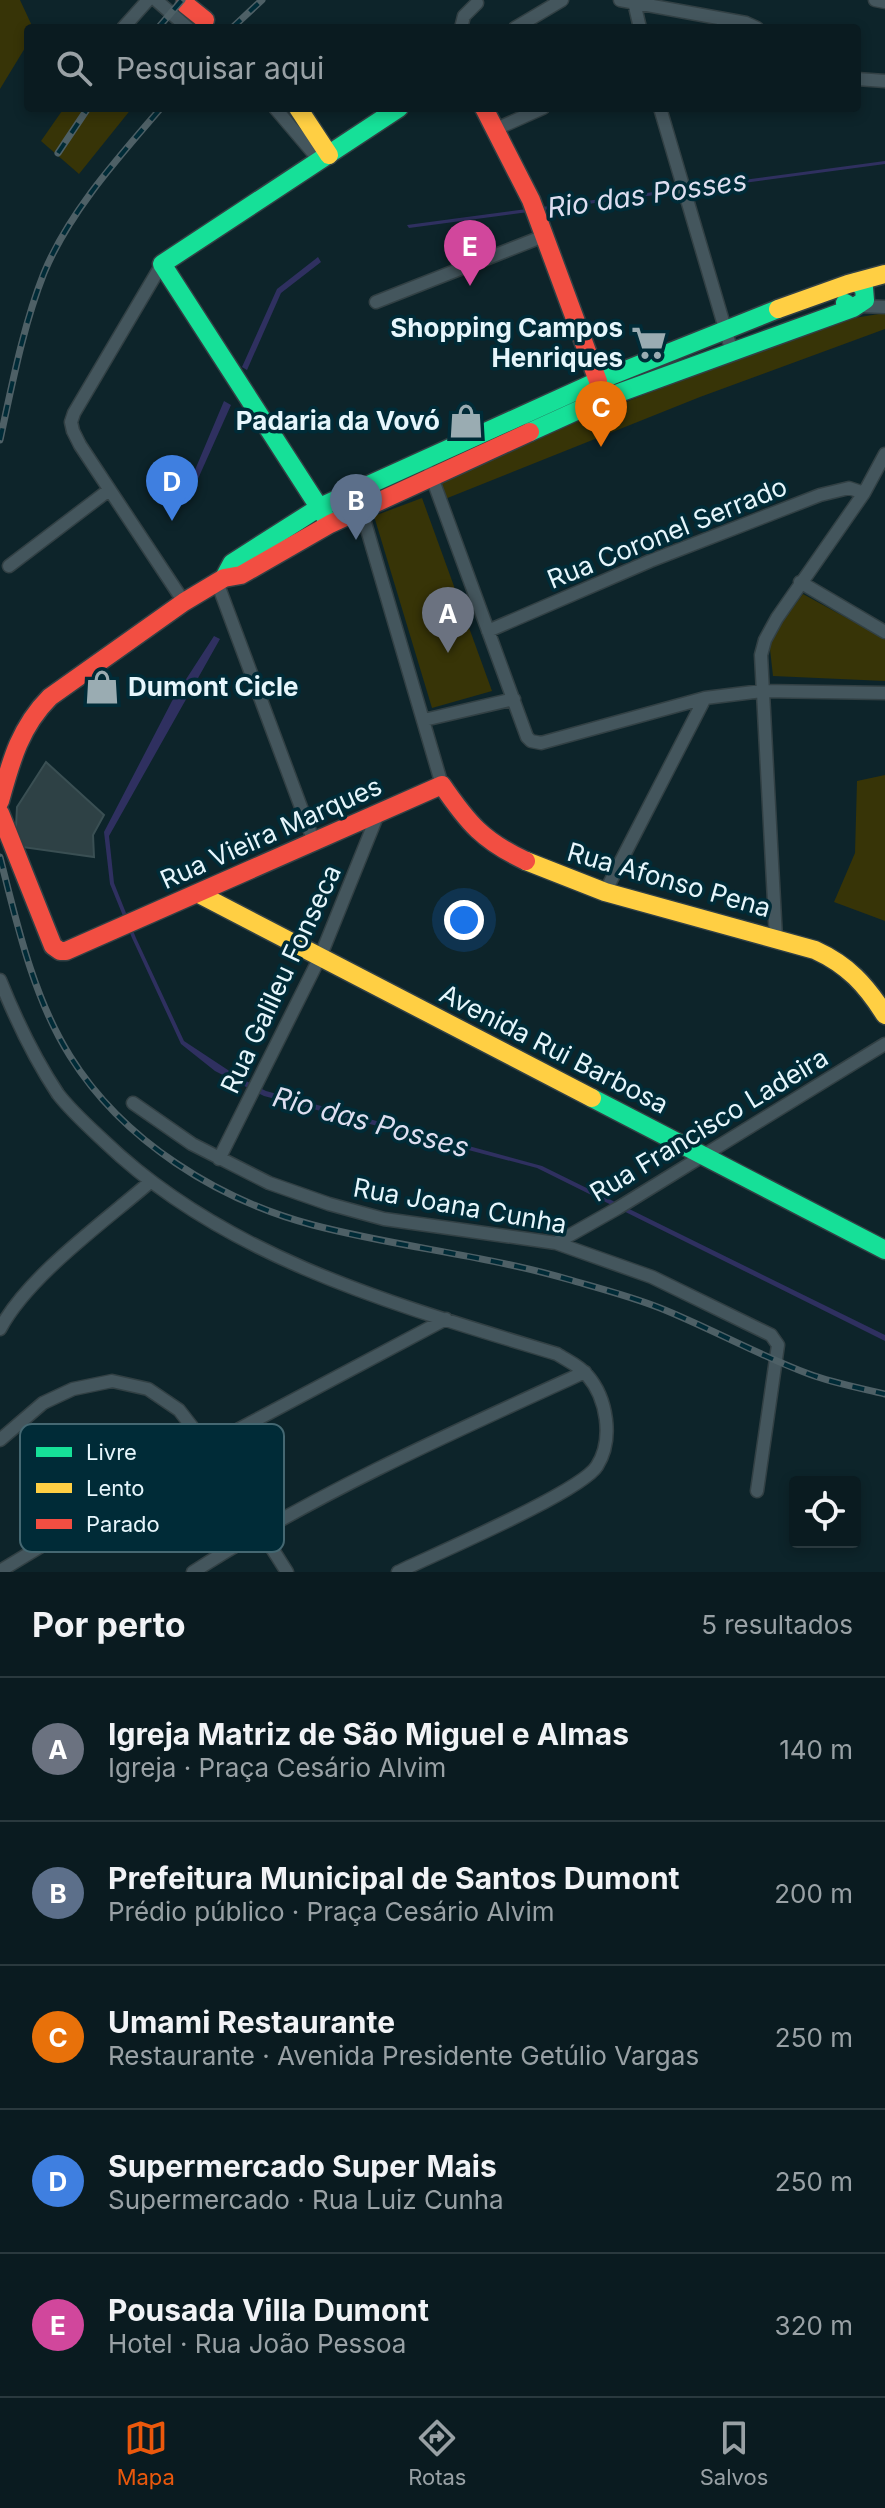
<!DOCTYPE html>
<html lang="pt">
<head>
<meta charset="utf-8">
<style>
	:root { --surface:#0a1b20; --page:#132429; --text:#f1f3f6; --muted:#99a1a5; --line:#2a393e; --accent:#ea580c }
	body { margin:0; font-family:Inter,sans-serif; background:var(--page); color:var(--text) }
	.controls { position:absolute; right:24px; bottom:24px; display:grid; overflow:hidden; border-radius:8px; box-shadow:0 4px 12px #0003 }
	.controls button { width:72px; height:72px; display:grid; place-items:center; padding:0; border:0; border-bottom:2px solid var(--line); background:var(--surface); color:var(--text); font:40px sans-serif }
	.you { position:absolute; left:464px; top:920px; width:28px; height:28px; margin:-20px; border:6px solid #fff; border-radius:50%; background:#1a73e8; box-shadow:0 0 0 12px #1a73e833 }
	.badge { display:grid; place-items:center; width:52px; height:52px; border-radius:50%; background:var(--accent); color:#fff; font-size:26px; font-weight:700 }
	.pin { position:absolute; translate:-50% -66px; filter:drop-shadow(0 2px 4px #0008) }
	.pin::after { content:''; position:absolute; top:42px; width:28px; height:24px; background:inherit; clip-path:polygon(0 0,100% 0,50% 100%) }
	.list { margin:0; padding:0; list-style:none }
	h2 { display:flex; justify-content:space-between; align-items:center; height:104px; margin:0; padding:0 32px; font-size:34px }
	h2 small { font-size:26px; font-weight:400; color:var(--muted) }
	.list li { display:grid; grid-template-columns:52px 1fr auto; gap:24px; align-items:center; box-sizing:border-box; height:144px; padding:0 32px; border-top:2px solid var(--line) }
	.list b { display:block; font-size:30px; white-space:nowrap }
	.list p { margin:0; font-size:26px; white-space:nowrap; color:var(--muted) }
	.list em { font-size:26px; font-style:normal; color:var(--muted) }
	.icon { flex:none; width:44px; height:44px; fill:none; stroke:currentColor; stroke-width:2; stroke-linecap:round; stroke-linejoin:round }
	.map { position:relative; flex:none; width:885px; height:1572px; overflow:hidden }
	.search { position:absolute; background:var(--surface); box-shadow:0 4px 12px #0003; left:24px; right:24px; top:24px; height:88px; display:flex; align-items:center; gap:20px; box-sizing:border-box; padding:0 28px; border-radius:8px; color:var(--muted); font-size:30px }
	.sheet { height:824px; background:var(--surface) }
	nav { display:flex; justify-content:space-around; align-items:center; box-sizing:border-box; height:112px; border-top:2px solid var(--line); background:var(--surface); font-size:22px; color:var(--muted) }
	nav a { display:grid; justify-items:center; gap:4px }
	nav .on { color:var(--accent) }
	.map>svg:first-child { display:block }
	.green { fill:#373407 }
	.water { fill:#2f3060 }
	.building { fill:#2e4145; stroke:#3a4f53; stroke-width:2 }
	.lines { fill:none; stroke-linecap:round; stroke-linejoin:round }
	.street-casing { stroke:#324044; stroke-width:15 }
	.fast-casing { stroke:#324044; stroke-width:21 }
	.slow-casing { stroke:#324044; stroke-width:21 }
	.jam-casing { stroke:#324044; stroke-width:21 }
	.street { stroke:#44565d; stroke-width:12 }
	.fast { stroke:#16e098; stroke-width:18 }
	.slow { stroke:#ffcf43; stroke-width:18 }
	.jam { stroke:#f24e42; stroke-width:18 }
	.rail-casing { stroke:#4e6066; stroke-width:7 }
	.rail { stroke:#002b37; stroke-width:4; stroke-dasharray:12; stroke-linecap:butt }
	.labels { text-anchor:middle; stroke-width:7; stroke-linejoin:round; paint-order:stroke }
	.poi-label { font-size:26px; font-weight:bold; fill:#e6f6fc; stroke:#002b37; text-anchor:end }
	.street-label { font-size:26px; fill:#e6f6fc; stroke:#002b37 }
	.water-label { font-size:28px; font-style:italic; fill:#dddef0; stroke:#002b37 }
	.key { fill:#002b37; stroke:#456872; stroke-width:2 }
	.key-label { font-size:22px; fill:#e6f6fc }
</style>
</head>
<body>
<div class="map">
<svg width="885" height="1572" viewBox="0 0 885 1572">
	<rect width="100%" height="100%" fill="#0d242a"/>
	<path class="green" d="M0,0H20L33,28H28V43L0,89Z
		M64,108H132L79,174L41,141Z
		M885,313V329L700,397L445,499L439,478L690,376L854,318Z
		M422,498L492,691L432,708L374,516Z
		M803,594L885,639V681L773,676L770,649L771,636Z
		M885,775V921L834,902L855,853L857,781Z"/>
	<path class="water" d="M885,161V164L409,228L407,225Z
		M318,257L321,262L281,293L247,370L242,367L277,289Z
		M224,401L231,405L197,481L192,477Z
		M214,636L220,639L109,836L114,883L136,938L184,1041L240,1078L266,1091L542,1166L885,1335V1341L537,1168L264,1096L215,1071L181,1044L132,938L110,884L104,832L172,701Z"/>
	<path class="building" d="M46,762L104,815L93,835L94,857L15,846L17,807Z"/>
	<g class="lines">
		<g class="street-casing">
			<path id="street" d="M156,0L188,28
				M620,0L746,23L757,28
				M875,0L885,2
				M634,2L640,28
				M123,28L148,0
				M461,28L464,16L477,3
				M515,28L562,0
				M857,79L885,81
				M275,108L320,161
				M660,108L732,352
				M496,129L543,108
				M162,264L74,413L71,422L73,431L80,445L184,602
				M376,302L544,236
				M861,306L885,307
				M430,472L527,737L531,741L541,743L705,698L762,691L885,693
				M361,509L442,785
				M9,566L109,490
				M217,582L314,842
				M800,582L885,632
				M488,631L650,561L820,495L849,488L864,493
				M424,720L514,699
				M605,892L705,698
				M776,939L761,655L765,640L777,618L864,493L885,454
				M0,980C16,1020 34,1058 58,1094C71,1111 89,1127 105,1142C227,1259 399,1306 557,1354C566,1360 580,1366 587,1375C607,1398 614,1439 597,1466C581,1492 433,1555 398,1572
				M133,1103L192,1144L269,1183L329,1204L384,1219L556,1243L652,1277L771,1335L778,1345L757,1491
				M219,1159L321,955L378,814
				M556,1243L618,1208L885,1044
				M0,1329C28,1276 104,1222 150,1182
				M0,1440L43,1403L73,1389L112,1381L148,1389L179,1410L207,1446L287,1572
				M0,1571L207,1446L446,1319
				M193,1572C317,1493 451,1433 585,1372"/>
		</g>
		<g class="fast-casing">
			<path id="fast" d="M845,303L853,308L865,300L864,288L856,282
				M530,432L605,398L853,308
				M326,518L162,264L399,108
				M224,578L232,563L320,507L598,381L778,309
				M592,1098L885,1250"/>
		</g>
		<g class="slow-casing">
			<path id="slow" d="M298,108L329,155
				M778,309L848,284L885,274
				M526,861L605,892L815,950C848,965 866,985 885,1015
				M199,894L592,1098"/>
		</g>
		<g class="jam-casing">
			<path id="jam" d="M185,4L205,20
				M484,108L531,200L598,381
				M0,801C11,761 20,727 50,697L184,602L224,578L241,575L330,524L530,432
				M0,813L53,946L60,951H66L442,785C468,823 483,841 526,861"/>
		</g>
		<use href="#street" class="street"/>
		<use href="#fast" class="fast"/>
		<use href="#slow" class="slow"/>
		<use href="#jam" class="jam"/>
		<g class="rail-casing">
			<path id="rail" d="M158,28L182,0
				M232,28L262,0
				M58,153L88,108
				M0,440C12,385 23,326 44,273C69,212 118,158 161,108
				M0,857C17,924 33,997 70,1056C123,1141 218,1200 313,1225C397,1247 484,1255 567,1279C598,1288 630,1296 660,1308C710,1328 758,1355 809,1374C833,1383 860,1388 885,1394"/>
		</g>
		<use href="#rail" class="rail"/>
	</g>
	<defs>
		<g id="supermarket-bare" transform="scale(2.76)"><path d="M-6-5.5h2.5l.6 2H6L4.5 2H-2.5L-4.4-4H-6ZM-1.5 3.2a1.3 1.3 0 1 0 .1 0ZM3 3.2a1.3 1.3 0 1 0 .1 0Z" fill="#9aacb2" stroke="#002b37" stroke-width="2.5" paint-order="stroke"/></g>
		<g id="shop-bare" transform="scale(2.76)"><path d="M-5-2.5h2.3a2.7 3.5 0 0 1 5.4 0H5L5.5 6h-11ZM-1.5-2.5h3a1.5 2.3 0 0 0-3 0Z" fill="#9aacb2" stroke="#002b37" stroke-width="2.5" paint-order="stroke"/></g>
	</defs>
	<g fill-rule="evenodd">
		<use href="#supermarket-bare" x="649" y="343"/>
		<use href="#shop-bare" x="466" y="421"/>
		<use href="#shop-bare" x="102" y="687"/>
	</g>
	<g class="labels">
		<g class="poi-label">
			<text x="623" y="337">Shopping Campos<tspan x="623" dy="30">Henriques</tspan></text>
			<text x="440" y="430">Padaria da Vovó</text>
			<text x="128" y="696" text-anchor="start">Dumont Cicle</text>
		</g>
		<g class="street-label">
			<text transform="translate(667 533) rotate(-22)" y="9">Rua Coronel Serrado</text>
			<text transform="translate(271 833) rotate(-24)" y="9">Rua Vieira Marques</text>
			<text transform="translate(669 880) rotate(16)" y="9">Rua Afonso Pena</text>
			<text transform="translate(281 979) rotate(-65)" y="9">Rua Galileu Fonseca</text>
			<text transform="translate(554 1049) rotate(27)" y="9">Avenida Rui Barbosa</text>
			<text transform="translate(709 1125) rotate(-31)" y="9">Rua Francisco Ladeira</text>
			<text transform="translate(460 1206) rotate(10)" y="9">Rua Joana Cunha</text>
		</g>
		<g class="water-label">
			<text transform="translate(647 194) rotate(-8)" y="10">Rio das Posses</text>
			<text transform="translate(371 1122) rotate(15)" y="10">Rio das Posses</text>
		</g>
	</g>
	<rect x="20" y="1424" width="264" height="128" rx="12" class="key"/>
	<rect x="36" y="1447" width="36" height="10" fill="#16e098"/>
	<rect x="36" y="1483" width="36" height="10" fill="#ffcf43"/>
	<rect x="36" y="1519" width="36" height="10" fill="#f24e42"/>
	<g class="key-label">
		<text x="86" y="1460">Livre</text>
		<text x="86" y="1496">Lento</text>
		<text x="86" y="1532">Parado</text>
	</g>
</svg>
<div class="controls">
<button><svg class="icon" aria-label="locate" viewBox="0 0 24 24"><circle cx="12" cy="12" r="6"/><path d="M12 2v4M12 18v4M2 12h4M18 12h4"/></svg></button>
</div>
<div class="you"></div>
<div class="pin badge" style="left:448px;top:653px;background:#6b7280">A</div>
<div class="pin badge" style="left:356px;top:540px;background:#5c6f8a">B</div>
<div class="pin badge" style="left:601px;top:447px;background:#e8710a">C</div>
<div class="pin badge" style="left:172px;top:521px;background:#3f7fe0">D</div>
<div class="pin badge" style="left:470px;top:286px;background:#d1479c">E</div>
<div class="search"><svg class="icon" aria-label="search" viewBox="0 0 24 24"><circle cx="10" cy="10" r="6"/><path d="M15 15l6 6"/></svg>Pesquisar aqui</div>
</div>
<section class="sheet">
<h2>Por perto<small>5 resultados</small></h2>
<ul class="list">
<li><span class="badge" style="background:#6b7280">A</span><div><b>Igreja Matriz de São Miguel e Almas</b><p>Igreja · Praça Cesário Alvim</p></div><em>140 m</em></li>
<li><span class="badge" style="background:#5c6f8a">B</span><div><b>Prefeitura Municipal de Santos Dumont</b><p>Prédio público · Praça Cesário Alvim</p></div><em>200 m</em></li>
<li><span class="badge" style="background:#e8710a">C</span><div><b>Umami Restaurante</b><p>Restaurante · Avenida Presidente Getúlio Vargas</p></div><em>250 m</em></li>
<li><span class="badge" style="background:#3f7fe0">D</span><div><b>Supermercado Super Mais</b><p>Supermercado · Rua Luiz Cunha</p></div><em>250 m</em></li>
<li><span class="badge" style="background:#d1479c">E</span><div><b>Pousada Villa Dumont</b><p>Hotel · Rua João Pessoa</p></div><em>320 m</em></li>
</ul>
</section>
<nav>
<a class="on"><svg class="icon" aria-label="map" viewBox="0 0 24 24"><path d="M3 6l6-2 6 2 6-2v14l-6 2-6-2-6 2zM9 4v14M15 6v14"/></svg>Mapa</a>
<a><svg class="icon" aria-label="directions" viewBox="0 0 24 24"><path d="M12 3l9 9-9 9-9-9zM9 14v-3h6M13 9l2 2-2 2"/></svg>Rotas</a>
<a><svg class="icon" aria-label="saved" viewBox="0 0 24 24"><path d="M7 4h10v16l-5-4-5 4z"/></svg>Salvos</a>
</nav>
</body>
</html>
